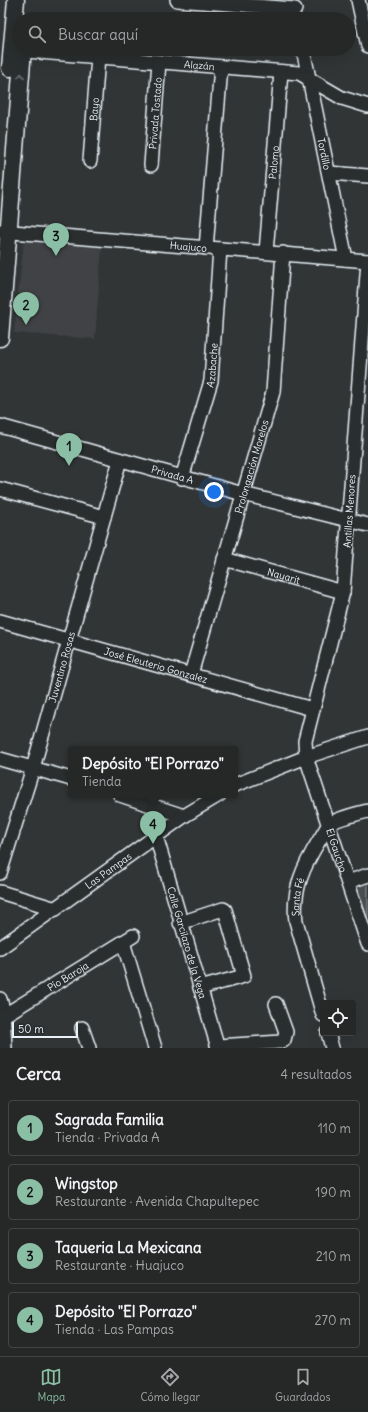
<!DOCTYPE html>
<html lang="es">
<head>
<meta charset="utf-8">
<style>
	:root { --surface:#262828; --page:#323434; --text:#f1f3f6; --muted:#a4a6a8; --line:#424445; --accent:#8abfa5 }
	body { margin:0; font-family:Delius,sans-serif; background:var(--page); color:var(--text) }
	.controls { position:absolute; right:12px; bottom:12px; display:grid; overflow:hidden; border-radius:4px; box-shadow:0 4px 16px #0002 }
	.controls button { width:36px; height:36px; display:grid; place-items:center; padding:0; border:0; border-bottom:1px solid var(--line); background:var(--surface); color:var(--text); font:20px sans-serif }
	.scale { position:absolute; left:12px; bottom:10px; width:66px; box-sizing:border-box; padding-left:4px; border:2px solid #e8f1f8; border-top:0; font-size:11px; line-height:14px; white-space:nowrap; color:#e8f1f8; -webkit-text-stroke:3px #2a2d2e; paint-order:stroke }
	.you { position:absolute; left:214px; top:492px; width:14px; height:14px; margin:-10px; border:3px solid #fff; border-radius:50%; background:#1a73e8; box-shadow:0 0 0 6px #1a73e833 }
	.badge { display:grid; place-items:center; width:26px; height:26px; border-radius:50%; background:var(--accent); color:#111; font-size:13px; font-weight:700 }
	.pin { position:absolute; translate:-50% -33px; filter:drop-shadow(0 1px 2px #0008) }
	.pin::after { content:''; position:absolute; top:21px; width:14px; height:12px; background:inherit; clip-path:polygon(0 0,100% 0,50% 100%) }
	.popup { position:absolute; left:68px; top:746px; width:170px; height:52px; box-sizing:border-box; display:grid; place-content:center; border-radius:4px; background:var(--surface); filter:drop-shadow(0 1px 3px #0005); font-size:13px; white-space:nowrap; color:var(--muted) }
	.popup b { font-size:15px; color:var(--text) }
	.popup::after { content:''; position:absolute; left:50%; top:100%; margin-left:-8px; border:8px solid transparent; border-top-color:var(--surface) }
	.list { margin:0; padding:0; list-style:none }
	h2 { display:flex; justify-content:space-between; align-items:center; height:52px; margin:0; padding:0 16px; font-size:17px }
	h2 small { font-size:13px; font-weight:400; color:var(--muted) }
	.list li { display:grid; grid-template-columns:26px 1fr auto; gap:12px; align-items:center; box-sizing:border-box; height:56px; margin:0 8px 8px; padding:0 8px; border:1px solid var(--line); border-radius:4px }
	.list b { display:block; font-size:15px; white-space:nowrap }
	.list p { margin:0; font-size:13px; white-space:nowrap; color:var(--muted) }
	.list em { font-size:13px; font-style:normal; color:var(--muted) }
	.icon { flex:none; width:22px; height:22px; fill:none; stroke:currentColor; stroke-width:2; stroke-linecap:round; stroke-linejoin:round }
	.map { position:relative; flex:none; width:368px; height:1048px; overflow:hidden }
	.search { position:absolute; background:var(--surface); box-shadow:0 4px 16px #0002; left:12px; right:12px; top:12px; height:44px; display:flex; align-items:center; gap:10px; box-sizing:border-box; padding:0 14px; border-radius:22px; color:var(--muted); font-size:15px }
	.sheet { height:308px; background:var(--surface) }
	nav { display:flex; justify-content:space-around; align-items:center; box-sizing:border-box; height:56px; border-top:1px solid var(--line); background:var(--surface); font-size:11px; color:var(--muted) }
	nav a { display:grid; justify-items:center; gap:2px }
	nav .on { color:var(--accent) }
	.map>svg:first-child { display:block }
	.built { fill:#3f4244 }
	.green { fill:#494d4f; stroke:#989fa4 }
	.lines { fill:none; stroke-linecap:round; stroke-linejoin:round }
	.minor-casing { stroke:#e8f1f8; stroke-width:16 }
	.major-casing { stroke:#e8f1f8; stroke-width:19 }
	.minor { stroke:#2a2d2e; stroke-width:13 }
	.major { stroke:#2a2d2e; stroke-width:16 }
	.oneway { stroke:#6c7275 }
	.labels { text-anchor:middle; stroke-width:3; stroke-linejoin:round; paint-order:stroke }
	.street-label { font-size:10px; fill:#e8f1f8; stroke:#2a2d2e }
</style>
</head>
<body>
<div class="map">
<svg width="368" height="1048" viewBox="0 0 368 1048">
	<rect width="100%" height="100%" fill="#323536"/>
	<filter id="ink" filterUnits="userSpaceOnUse"><feTurbulence type="fractalNoise" baseFrequency=".025" numOctaves="2"/><feDisplacementMap in="SourceGraphic" scale="8" xChannelSelector="R" yChannelSelector="G"/><feConvolveMatrix kernelMatrix="1 2 1 2 8 2 1 2 1" color-interpolation-filters="sRGB"/></filter>
	<g filter="url(#ink)">
		<path class="built" d="M24,240L102,247L95,339L14,333Z"/>
		<path class="green" d="M368,881V931L354,886Z"/>
		<g class="lines">
			<g class="minor-casing">
				<g id="minor">
					<path d="M177,0L295,9"/>
					<path d="M358,0L368,46"/>
					<path id="s1" d="M303,49L346,259"/>
					<path id="s2" d="M14,50L299,73L342,98L368,106"/>
					<path id="s3" d="M90,161L98,57"/>
					<path id="s4" d="M151,165L159,62"/>
					<path d="M329,173L368,176"/>
					<path id="s5" d="M0,231L368,261"/>
					<path d="M206,248L221,67"/>
					<path id="s6" d="M266,252L281,72"/>
					<path id="s7" d="M368,261L343,592L305,741L306,757L368,944"/>
					<path id="s8" d="M0,426L243,494L368,525"/>
					<path id="s9" d="M182,478L211,381L220,249"/>
					<path d="M0,489L104,517"/>
					<path id="s10" d="M224,559L343,592"/>
					<path id="s11" d="M0,621L312,709"/>
					<path id="s12" d="M191,674L273,392L283,253"/>
					<path d="M0,759L71,779"/>
					<path d="M235,785L306,757L368,737"/>
					<path d="M120,795L184,816"/>
					<path id="s13" d="M156,836L218,1048"/>
					<path id="s14" d="M0,873L33,768L120,460"/>
					<path d="M348,882L368,875"/>
					<path d="M0,892L56,909"/>
					<path d="M180,923L223,909L225,910L244,976L200,988"/>
					<path d="M123,942L155,1048"/>
					<path id="s15" d="M0,948L184,816L219,795"/>
					<path d="M0,999L3,1009L5,1048"/>
					<path id="s16" d="M323,1015L296,921C292,890 304,865 320,839C323,835 326,827 330,824C335,819 360,813 368,811"/>
					<path id="s17" d="M3,1016L133,936"/>
					<path d="M82,1028L89,1048"/>
					<path d="M328,1033L332,1048"/>
					<path d="M218,1046L281,1042L284,1040L286,1032L276,1004"/>
				</g>
			</g>
			<g class="major-casing">
				<path id="major" d="M10,68L16,0
					M0,338L23,49"/>
			</g>
			<use href="#minor" class="minor"/>
			<use href="#major" class="major"/>
		</g>
		<defs><path id="oneway-chevron" d="M-2-3.5L2.5 0L-2 3.5" fill="none" stroke-width="1.6" stroke-linecap="round" stroke-linejoin="round"/></defs>
		<use class="oneway" href="#oneway-chevron" transform="translate(21 76) rotate(-85)"/>
	</g>
	<g class="labels">
		<g class="street-label">
			<text dy="4" stroke="none"><textPath href="#s2" startOffset="186">Alazán</textPath></text>
			<text dy="4" stroke="none"><textPath href="#s3" startOffset="52">Bayo</textPath></text>
			<text dy="4" stroke="none"><textPath href="#s4" startOffset="52">Privada Tostado</textPath></text>
			<text dy="4" stroke="none"><textPath href="#s1" startOffset="107">Tordillo</textPath></text>
			<text dy="4" stroke="none"><textPath href="#s6" startOffset="90">Palomo</textPath></text>
			<text dy="4" stroke="none"><textPath href="#s5" startOffset="189">Huajuco</textPath></text>
			<text dy="4" stroke="none"><textPath href="#s9" startOffset="117">Azabache</textPath></text>
			<text dy="4" stroke="none"><textPath href="#s12" startOffset="216">Prolongación Morelos</textPath></text>
			<text dy="4" stroke="none"><textPath href="#s8" startOffset="179">Privada A</textPath></text>
			<text transform="translate(349 511) rotate(-86)" y="4">Antillas Menores</text>
			<text dy="4" stroke="none"><textPath href="#s10" startOffset="62">Nayarit</textPath></text>
			<text dy="4" stroke="none"><textPath href="#s11" startOffset="162">José Eleuterio Gonzalez</textPath></text>
			<text dy="4" stroke="none"><textPath href="#s14" startOffset="215">Juventino Rosas</textPath></text>
			<text dy="4" stroke="none"><textPath href="#s7" startOffset="600">El Gaucho</textPath></text>
			<text dy="4" stroke="none"><textPath href="#s15" startOffset="133">Las Pampas</textPath></text>
			<text dy="4" stroke="none"><textPath href="#s16" startOffset="122">Santa Fé</textPath></text>
			<text dy="4" stroke="none"><textPath href="#s13" startOffset="111">Calle Garcilazo de la Vega</textPath></text>
			<text dy="4" stroke="none"><textPath href="#s17" startOffset="76">Pío Baroja</textPath></text>
		</g>
	</g>
</svg>
<div class="controls">
<button><svg class="icon" aria-label="locate" viewBox="0 0 24 24"><circle cx="12" cy="12" r="6"/><path d="M12 2v4M12 18v4M2 12h4M18 12h4"/></svg></button>
</div>
<div class="scale">50 m</div>
<div class="you"></div>
<div class="pin badge" style="left:69px;top:466px">1</div>
<div class="pin badge" style="left:26px;top:325px">2</div>
<div class="pin badge" style="left:56px;top:256px">3</div>
<div class="pin badge" style="left:153px;top:844px">4</div>
<div class="popup"><b>Depósito &quot;El Porrazo&quot;</b>Tienda</div>
<div class="search"><svg class="icon" aria-label="search" viewBox="0 0 24 24"><circle cx="10" cy="10" r="6"/><path d="M15 15l6 6"/></svg>Buscar aquí</div>
</div>
<section class="sheet">
<h2>Cerca<small>4 resultados</small></h2>
<ul class="list">
<li><span class="badge">1</span><div><b>Sagrada Familia</b><p>Tienda · Privada A</p></div><em>110 m</em></li>
<li><span class="badge">2</span><div><b>Wingstop</b><p>Restaurante · Avenida Chapultepec</p></div><em>190 m</em></li>
<li><span class="badge">3</span><div><b>Taqueria La Mexicana</b><p>Restaurante · Huajuco</p></div><em>210 m</em></li>
<li><span class="badge">4</span><div><b>Depósito &quot;El Porrazo&quot;</b><p>Tienda · Las Pampas</p></div><em>270 m</em></li>
</ul>
</section>
<nav>
<a class="on"><svg class="icon" aria-label="map" viewBox="0 0 24 24"><path d="M3 6l6-2 6 2 6-2v14l-6 2-6-2-6 2zM9 4v14M15 6v14"/></svg>Mapa</a>
<a><svg class="icon" aria-label="directions" viewBox="0 0 24 24"><path d="M12 3l9 9-9 9-9-9zM9 14v-3h6M13 9l2 2-2 2"/></svg>Cómo llegar</a>
<a><svg class="icon" aria-label="saved" viewBox="0 0 24 24"><path d="M7 4h10v16l-5-4-5 4z"/></svg>Guardados</a>
</nav>
</body>
</html>
